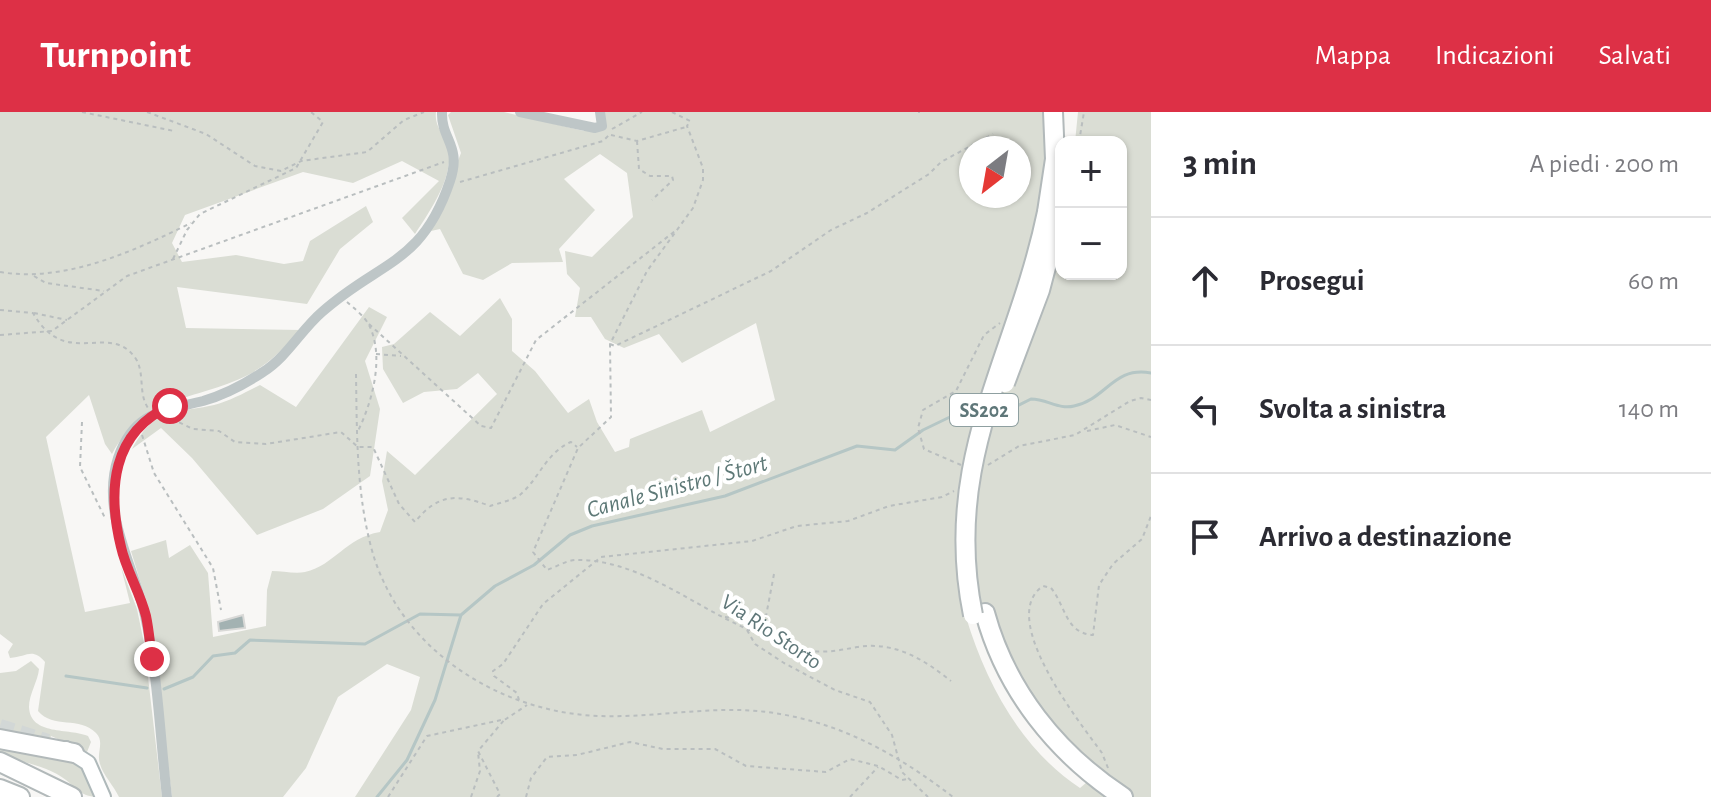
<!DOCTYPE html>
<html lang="it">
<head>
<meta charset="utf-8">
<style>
	:root { --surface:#fff; --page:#f7f7f7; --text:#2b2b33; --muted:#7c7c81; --line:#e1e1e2; --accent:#dd3046 }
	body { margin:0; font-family:"Alegreya Sans",sans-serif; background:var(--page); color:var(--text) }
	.controls { position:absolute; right:24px; top:24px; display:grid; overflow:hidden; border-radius:16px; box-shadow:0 2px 6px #0004 }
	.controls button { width:72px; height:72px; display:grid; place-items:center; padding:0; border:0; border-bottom:2px solid var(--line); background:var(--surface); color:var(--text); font:40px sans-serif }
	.compass { position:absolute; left:959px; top:24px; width:72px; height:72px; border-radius:50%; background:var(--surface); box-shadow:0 2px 6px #0004; rotate:211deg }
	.stop { position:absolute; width:24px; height:24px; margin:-18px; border:6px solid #dd3046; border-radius:50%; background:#fff }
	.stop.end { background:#dd3046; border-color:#fff; box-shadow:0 2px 8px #0008 }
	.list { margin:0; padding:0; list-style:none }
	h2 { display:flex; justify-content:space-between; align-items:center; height:104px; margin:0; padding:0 32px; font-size:34px }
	h2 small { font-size:26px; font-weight:400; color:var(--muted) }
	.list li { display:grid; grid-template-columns:52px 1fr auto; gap:24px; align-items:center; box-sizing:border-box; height:128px; padding:0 32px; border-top:2px solid var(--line) }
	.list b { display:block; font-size:30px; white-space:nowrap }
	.list em { font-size:26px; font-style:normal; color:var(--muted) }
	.icon { flex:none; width:44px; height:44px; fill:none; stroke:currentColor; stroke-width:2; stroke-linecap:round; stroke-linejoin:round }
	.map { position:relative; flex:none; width:1151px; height:685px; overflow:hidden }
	header { display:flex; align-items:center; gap:48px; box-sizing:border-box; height:112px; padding:0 40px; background:var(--accent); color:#fff }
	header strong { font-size:38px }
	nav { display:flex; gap:44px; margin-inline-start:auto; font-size:28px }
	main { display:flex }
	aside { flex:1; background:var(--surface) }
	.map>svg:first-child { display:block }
	.green { fill:#daddd4; fill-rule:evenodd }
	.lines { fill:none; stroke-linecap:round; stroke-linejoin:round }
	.stream { stroke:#b5c6c5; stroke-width:3 }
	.building { fill:#a3b2b2; stroke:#d9d9d7; stroke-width:2 }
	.secondary-tunnel { stroke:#d2d7d6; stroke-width:14; stroke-dasharray:14 7; stroke-linecap:butt }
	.secondary-casing { stroke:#afb9ba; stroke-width:18 }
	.highway-casing { stroke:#b2b9ba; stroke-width:22 }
	.path { stroke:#b9bebf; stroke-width:2; stroke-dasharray:4 4; stroke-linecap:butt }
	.street { stroke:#bec6c7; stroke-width:10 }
	.secondary { stroke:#fff; stroke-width:14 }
	.highway { stroke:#fff; stroke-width:18 }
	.highway-bridge-casing { stroke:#b2b9ba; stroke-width:22; stroke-linecap:butt }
	.highway-bridge { stroke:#fff; stroke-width:18 }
	.route { stroke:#dd3046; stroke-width:10 }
	.labels { text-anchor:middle; stroke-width:8; stroke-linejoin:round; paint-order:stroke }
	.shield { fill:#fff; stroke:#8fa0a1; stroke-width:2 }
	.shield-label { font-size:20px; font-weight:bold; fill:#5f7779 }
	.street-label { font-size:22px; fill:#5f7779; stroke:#fff }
	.water-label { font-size:24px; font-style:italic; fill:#5e7977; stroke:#fff }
</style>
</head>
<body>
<header>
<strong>Turnpoint</strong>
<nav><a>Mappa</a><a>Indicazioni</a><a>Salvati</a></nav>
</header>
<main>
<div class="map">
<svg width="1151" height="685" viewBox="0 0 1151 685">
	<rect width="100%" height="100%" fill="#f8f7f5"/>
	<path class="green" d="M0,0H436C434,15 444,21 448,35C455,64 430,99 415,122L402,106L439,69L402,49L353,71L303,60L185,103L172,131L182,150L236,143L284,152L303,149L310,129L366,94L373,110L340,137L307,192L177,175L186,216L301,218C285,235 269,252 248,263C193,290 145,282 112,342L105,332L89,283L46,325L85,500L130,491L121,455L137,497L144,531L162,685H119C114,674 103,663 100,652C96,641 105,630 96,621C80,604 53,617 38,599L45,550C32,535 27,545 10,546L8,540L13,532L0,522Z
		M451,0H504L584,19H602L606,9L604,0H1046L1047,37L1040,98L1061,104V162H1121V30H1075L1078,0H1151V685H355L411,598L420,565L387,552L338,585L306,656L283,685H172L149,498L131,439L166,428L169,446L190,433L208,461L213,525L266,514L267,478L272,459C282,459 295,462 305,460C335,453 345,426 380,420L388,398L382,369L387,339L415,363L497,282L478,261L457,277L424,280L403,291L383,257L382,235L394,232L430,200L460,224L500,186L512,207V239L535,259L568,301L589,287L597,310L615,340L629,335L630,327L702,298L710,320L775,288L756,211L682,251L659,222L624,236L605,227L591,205H575L580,176L567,162L565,139L592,145L633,105L627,61L600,42L564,67L595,98L559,137L563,150L512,151L483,168L463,162L440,117L431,119L461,41L448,3ZM971,36H1019V84H971ZM992,500L1003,531L1035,592L1094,664L1080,676C1021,637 986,571 966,505Z
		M369,195L387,205L365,249L380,297L370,364L323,397L257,423L192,346L161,316L132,337C155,295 173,302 214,293C230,289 246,280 260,273L296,295Z
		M31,549L39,557C38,569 29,582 29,595C30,624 70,616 88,624L91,630L87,640L51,624L46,638L0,623V561L16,559Z
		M0,632L74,649L84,658L98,685C82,685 76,676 66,668C47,653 21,651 0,642Z"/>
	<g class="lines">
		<path class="stream" d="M996,295H1015L1031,287C1047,287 1059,298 1074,294C1107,287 1113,254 1151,261
			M66,564L147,576
			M164,577L193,565L213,544L235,541L250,528L365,532L420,502L461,503
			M377,685L407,648L435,588L461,503L495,474L534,453L570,423L592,414L725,384L857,334L895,338L923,318L952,304L981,298"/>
	</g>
	<path class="building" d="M243,503L245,516L219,519L218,510Z"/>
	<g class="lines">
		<path class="secondary-tunnel" d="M0,614L48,629"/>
		<g class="secondary-casing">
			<path id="secondary" d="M66,637L88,651L103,685"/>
		</g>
		<g class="highway-casing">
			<path id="highway" d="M1047,100L1055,47L1053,0
				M985,501C1006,578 1056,641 1123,685
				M0,627L74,641
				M0,650L72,685
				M0,677L20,685"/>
		</g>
		<path class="path" d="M82,0L174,19
			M147,0L206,22L255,54L281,59L301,49L367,40L404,8L424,0
			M672,0L690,9L687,14L703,56V68L693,96L647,159L610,232L611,305L578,336L533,440L547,458C556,455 567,448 576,448C638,447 692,493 745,516C761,523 780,529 797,535C817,543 836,539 857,535C895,529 923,547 951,569
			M919,1V0
			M612,17L642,0
			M611,23L637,29L686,15
			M637,29L639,57L650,64H672L673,68L652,88
			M1079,30L1084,0
			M460,70L603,29L610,22
			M173,147L187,118L200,102L296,56L323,10L311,0
			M0,160C65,171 134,139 191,111
			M34,164L46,171L104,179
			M347,190C354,196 365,205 369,213C385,245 372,290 358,319
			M0,198L33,201C66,259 110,208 136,247C145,262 138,281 148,296
			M34,201L67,208
			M369,212L481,314L491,316L536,228L675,119
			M0,223L52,219L127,164L444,50
			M610,232L615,234L771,159L831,118L867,101L929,62L941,50L993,22
			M376,242L401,244
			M356,262C357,322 356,383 373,442C402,539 501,601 600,604C661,606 719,591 780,602C846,613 901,645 953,685
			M172,307L193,317L219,319L235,330L266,332L341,320L358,335H373L399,392L415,410C438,381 458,382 490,394C499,391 514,388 521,382C540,365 546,341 571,330L577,335
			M82,310L80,355L105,406
			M1087,319L1115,313L1151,325
			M142,323L154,361L213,456L221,498
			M961,353L924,337L918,316L923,298L956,279L984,223L1000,211
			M988,353L1019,334L1075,323L1130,289L1141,286L1151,288
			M725,505L740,507L766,504L774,462
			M747,518L755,532L784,551L835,578L870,590L892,623L902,660L928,685
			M519,588L517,581L494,564L493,559L503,552L543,492L601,445L752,429L797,414L848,409L889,394L942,385L954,379
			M1108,656L1102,641C1081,612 996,506 1043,474L1051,476C1066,494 1065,521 1093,523L1099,473L1113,452L1142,427L1151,404
			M388,685L427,624L506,607L527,593
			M471,685L480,659L478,640
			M497,685L500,682L478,639L505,607
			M526,685L531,666L547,645L577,643L630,630L663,637H715L746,654L826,660L850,647L878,654L902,668L908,667
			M850,685L878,655"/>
		<path class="street" d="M520,0L595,16L602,14L600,0
			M167,685C160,625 158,563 145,504C134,453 100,401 118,346C134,299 164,299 203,289C224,283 245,272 263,260C287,245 301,218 322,200C379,149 422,153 450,69C462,33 441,28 442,0"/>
		<use href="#secondary" class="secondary"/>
		<use href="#highway" class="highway"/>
		<g class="highway-bridge-casing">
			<path id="highway-bridge" d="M1005,271L1040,178L1057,113
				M973,503C941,347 1017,245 1047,100"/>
		</g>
		<use href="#highway-bridge" class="highway-bridge"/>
	</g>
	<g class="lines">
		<path class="route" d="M152,547C150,533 149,518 146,504C140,480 126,458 121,435C107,378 112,320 170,294"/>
	</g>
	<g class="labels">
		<rect class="shield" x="950" y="282" width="68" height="32" rx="6"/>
		<g class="shield-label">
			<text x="984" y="305">SS202</text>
		</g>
		<g class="street-label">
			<text transform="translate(772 519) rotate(34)" y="8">Via Rio Storto</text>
		</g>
		<g class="water-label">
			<text transform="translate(677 374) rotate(-15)" y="8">Canale Sinistro / Štort</text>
		</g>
	</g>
</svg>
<div class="controls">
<button>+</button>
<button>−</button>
</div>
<svg class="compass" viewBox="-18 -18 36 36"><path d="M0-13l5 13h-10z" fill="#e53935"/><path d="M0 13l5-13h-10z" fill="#7c7c81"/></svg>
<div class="stop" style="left:170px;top:294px"></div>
<div class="stop end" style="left:152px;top:547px"></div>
</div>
<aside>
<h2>3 min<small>A piedi · 200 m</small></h2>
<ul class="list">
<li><svg class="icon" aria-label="ahead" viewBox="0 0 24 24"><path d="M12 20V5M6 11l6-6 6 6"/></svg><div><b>Prosegui</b></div><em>60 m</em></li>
<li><svg class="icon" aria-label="left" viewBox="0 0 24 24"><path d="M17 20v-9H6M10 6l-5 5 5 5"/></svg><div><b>Svolta a sinistra</b></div><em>140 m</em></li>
<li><svg class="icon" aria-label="arrive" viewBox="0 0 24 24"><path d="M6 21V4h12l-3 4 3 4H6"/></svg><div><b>Arrivo a destinazione</b></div></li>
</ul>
</aside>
</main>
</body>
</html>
